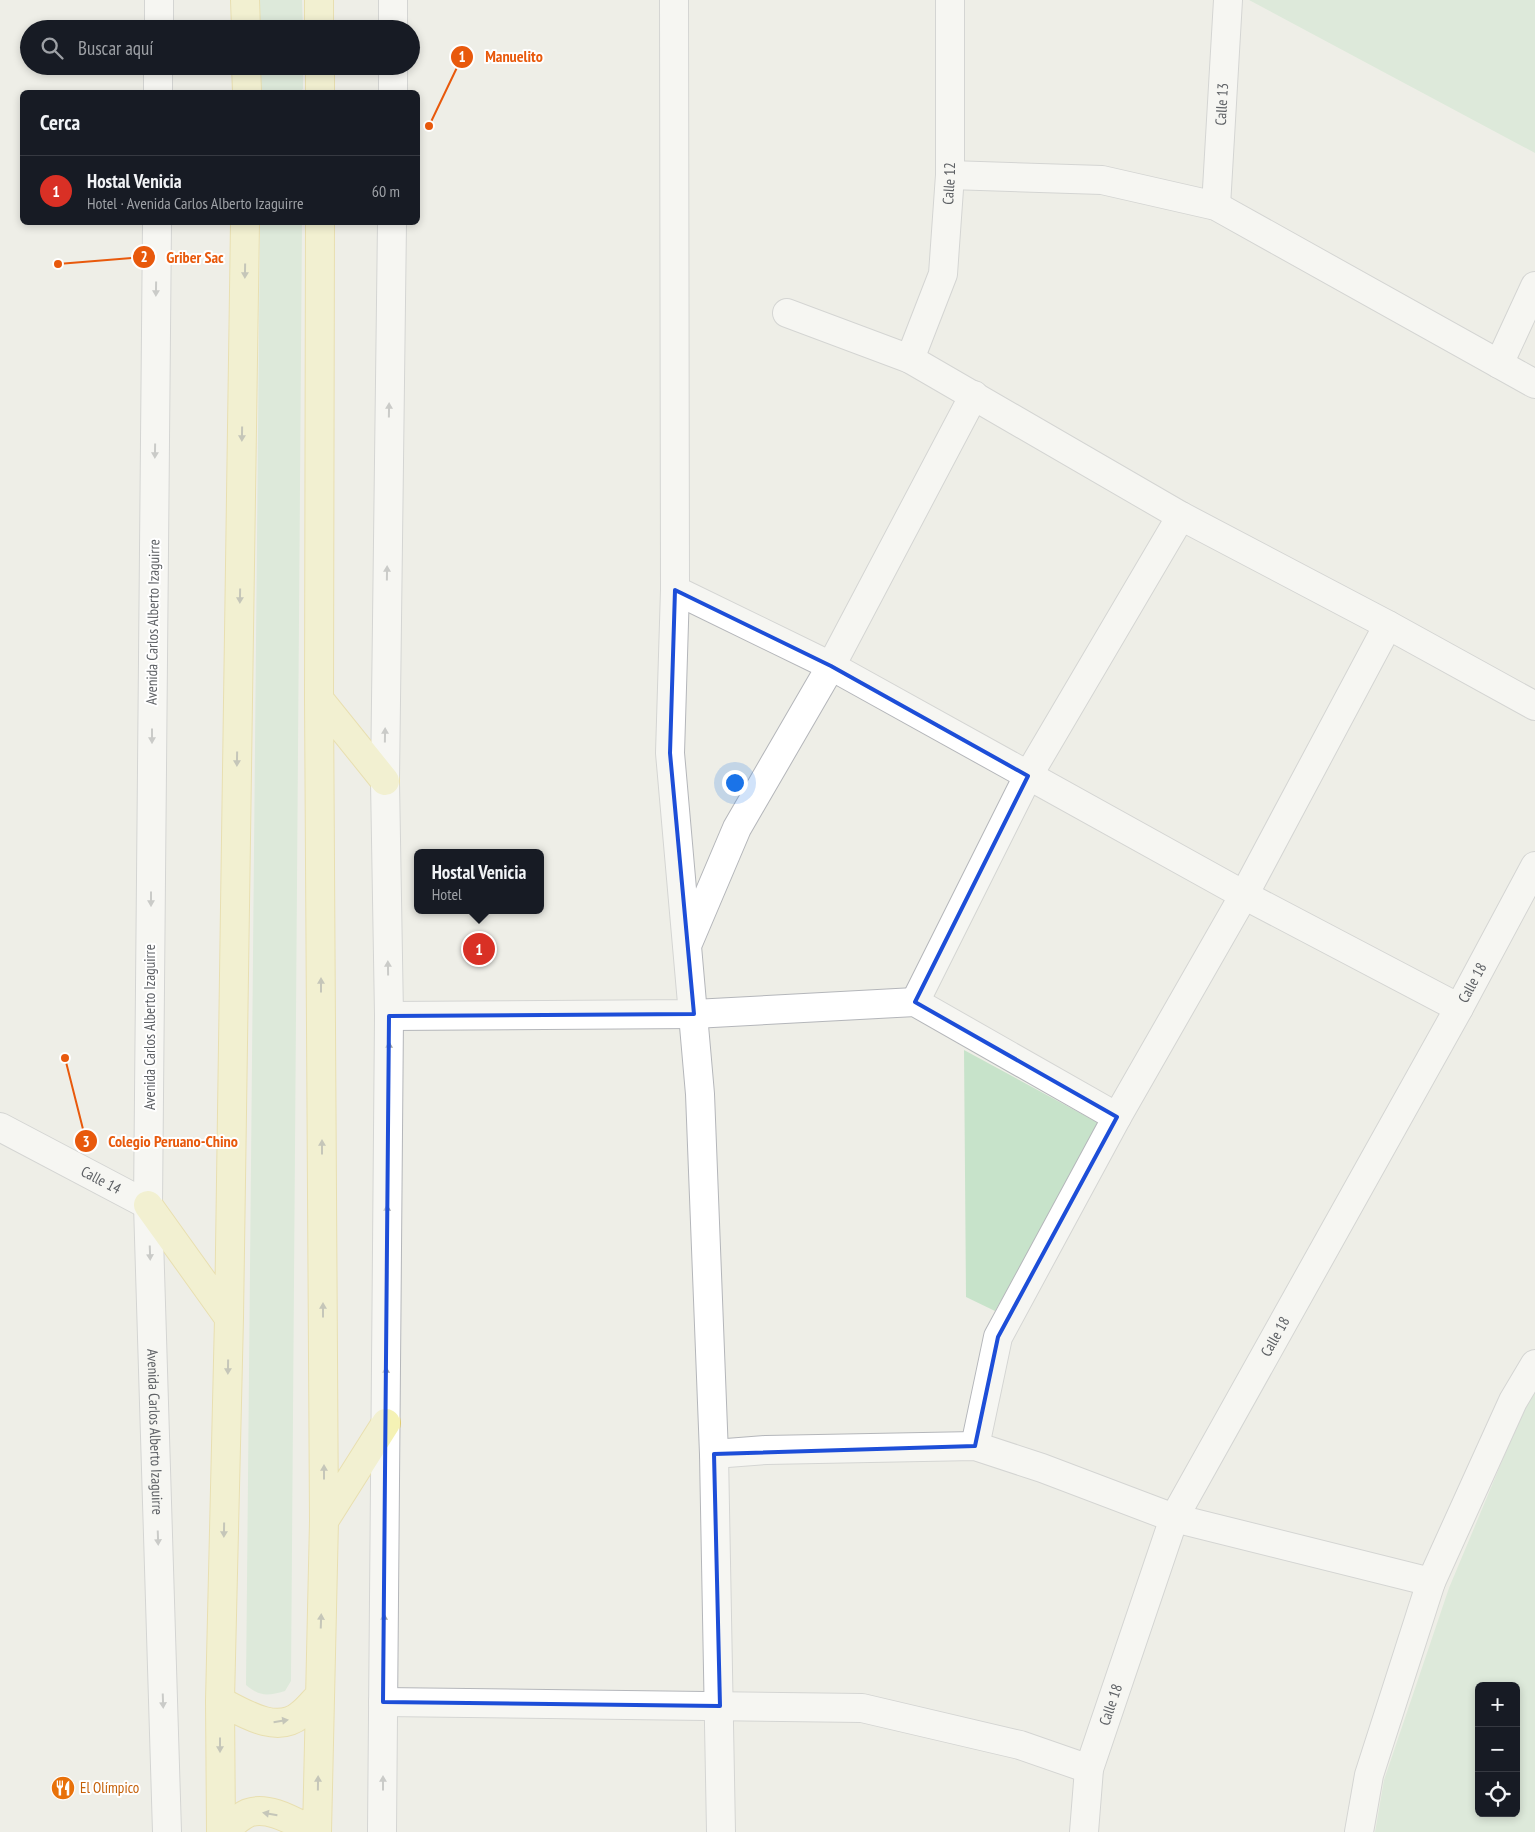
<!DOCTYPE html>
<html lang="es">
<head>
<meta charset="utf-8">
<style>
	:root { --surface:#171b24; --page:#20242c; --text:#f1f3f6; --muted:#9ea1a6; --line:#363941; --accent:#d93025 }
	body { margin:0; font-family:"PT Sans Narrow",sans-serif; background:var(--page); color:var(--text) }
	.controls { position:absolute; right:15px; bottom:15px; display:grid; overflow:hidden; border-radius:8px; box-shadow:0 2px 8px #0003 }
	.controls button { width:45px; height:45px; display:grid; place-items:center; padding:0; border:0; border-bottom:1px solid var(--line); background:var(--surface); color:var(--text); font:25px sans-serif }
	.you { position:absolute; left:734px; top:782px; width:18px; height:18px; margin:-12px; border:4px solid #fff; border-radius:50%; background:#1a73e8; box-shadow:0 0 0 8px #1a73e833 }
	.badge { display:grid; place-items:center; width:32px; height:32px; border-radius:50%; background:var(--accent); color:#fff; font-size:16px; font-weight:700 }
	.pin { position:absolute; translate:-50% -50%; border:2px solid #fff; box-shadow:0 1px 5px #0006 }
	.popup { position:absolute; left:414px; top:849px; width:130px; height:65px; box-sizing:border-box; display:grid; place-content:center; border-radius:8px; background:var(--surface); filter:drop-shadow(0 1px 4px #0005); font-size:16px; white-space:nowrap; color:var(--muted) }
	.popup b { font-size:19px; color:var(--text) }
	.popup::after { content:''; position:absolute; left:50%; top:100%; margin-left:-10px; border:10px solid transparent; border-top-color:var(--surface) }
	.list { margin:0; padding:0; list-style:none }
	h2 { display:flex; justify-content:space-between; align-items:center; height:65px; margin:0; padding:0 20px; font-size:21px }
	h2 small { font-size:16px; font-weight:400; color:var(--muted) }
	.list li { display:grid; grid-template-columns:32px 1fr auto; gap:15px; align-items:center; box-sizing:border-box; height:70px; padding:0 20px; border-top:1px solid var(--line) }
	.list b { display:block; font-size:19px; white-space:nowrap }
	.list p { margin:0; font-size:16px; white-space:nowrap; color:var(--muted) }
	.list em { font-size:16px; font-style:normal; color:var(--muted) }
	.icon { flex:none; width:28px; height:28px; fill:none; stroke:currentColor; stroke-width:2; stroke-linecap:round; stroke-linejoin:round }
	.map { position:relative; flex:none; width:1535px; height:1832px; overflow:hidden }
	.search { position:absolute; background:var(--surface); box-shadow:0 2px 8px #0003; left:20px; top:20px; width:400px; height:55px; display:flex; align-items:center; gap:12px; box-sizing:border-box; padding:0 18px; border-radius:28px; color:var(--muted); font-size:19px }
	.panel { position:absolute; background:var(--surface); box-shadow:0 2px 8px #0003; left:20px; top:90px; width:400px; height:135px; border-radius:8px }
	.map>svg:first-child { display:block }
	.green { fill:#c7e3ca; fill-rule:evenodd }
	.lines { fill:none; stroke-linecap:round; stroke-linejoin:round }
	.minor-casing { stroke:#b4b6ba; stroke-width:30 }
	.tertiary-casing { stroke:#b4b6ba; stroke-width:30 }
	.primary-casing { stroke:#e1cc6e; stroke-width:30 }
	.minor { stroke:#fff; stroke-width:28 }
	.tertiary { stroke:#fff; stroke-width:28 }
	.primary { stroke:#f5f2b5; stroke-width:28 }
	.oneway { fill:#939481 }
	.oneway2 { fill:#9ea0a3 }
	.marked { fill:none; stroke:#1d4ed8; stroke-width:4; stroke-linejoin:round }
	.labels { text-anchor:middle; stroke-width:4; stroke-linejoin:round; paint-order:stroke }
	.street-label { font-size:15px; fill:#5e6165; stroke:#fff }
	.food-label { font-size:15px; fill:#c56008; stroke:#fff; text-anchor:start }
	.leader { fill:none; stroke:#e8590c; stroke-width:2 }
	.callout-dot { fill:#e8590c; stroke:#fff; stroke-width:2 }
	.mark-label { font-size:15px; text-anchor:middle; font-weight:bold; fill:#fff }
	.callout-label { font-size:16px; text-anchor:middle; font-weight:bold; fill:#e8590c; stroke:#fff; stroke-width:4; stroke-linejoin:round; paint-order:stroke }
</style>
</head>
<body>
<div class="map">
<svg width="1535" height="1832" viewBox="0 0 1535 1832">
	<rect width="100%" height="100%" fill="#eeeee7"/>
	<path class="green" d="M258,0H302L303,29H258Z
		M1249,0H1535V153Z
		M259,66H303V89L300,92H263L259,89Z
		M302,222L291,1681L285,1691C268,1696 260,1697 246,1685L260,223Z
		M964,1050L1102,1125L995,1311L966,1297Z
		M1535,1392V1832H1375L1384,1780L1449,1588L1523,1411ZM1479,1686H1516V1813H1479Z"/>
	<g class="lines">
		<g class="minor-casing">
			<g id="minor">
				<path d="M674,0L675,590L670,753L700,1094L714,1454L721,1832"/>
				<path d="M950,175L1102,180L1216,206L1535,384"/>
				<path id="s1" d="M1216,206L1228,0"/>
				<path d="M787,313L910,359L1181,516L1388,625L1535,706"/>
				<path id="s2" d="M910,359L943,274L950,175V0"/>
				<path d="M1499,364L1535,286"/>
				<path d="M675,590L831,666L1244,895L1459,1008"/>
				<path d="M689,941L737,828L831,666L974,395"/>
				<path d="M915,1002L1028,776L1181,516"/>
				<path d="M389,1016L694,1014L915,1002L1117,1117"/>
				<path id="s3" d="M0,1127L148,1205"/>
				<path d="M975,1446L998,1337L1117,1117L1244,895L1388,625"/>
				<path d="M714,1454L766,1450L975,1446L1042,1468L1174,1518L1431,1582"/>
				<path d="M383,1702L862,1708L1020,1745L1089,1769"/>
				<path id="s4" d="M1084,1832L1089,1769L1174,1518L1459,1008L1535,866"/>
				<path d="M1359,1832L1369,1775L1431,1582L1513,1401L1535,1364"/>
			</g>
		</g>
		<g class="tertiary-casing">
			<g id="tertiary">
				<path d="M393,0V29"/>
				<path d="M159,29V0"/>
				<path d="M393,66V92"/>
				<path d="M158,92V66"/>
				<path id="s5" d="M157,222L148,1205L167,1832"/>
				<path d="M382,1832L389,1016L385,781L392,222"/>
			</g>
		</g>
		<g class="primary-casing">
			<path id="primary" d="M245,0L246,29
				M319,0V29
				M246,66L247,92
				M320,66V92
				M319,699L385,781
				M148,1205L229,1318
				M324,1521L386,1423
				M220,1701C242,1712 276,1735 300,1715C307,1710 313,1702 319,1696
				M221,1832L220,1701L229,1318L245,222
				M223,1832C230,1826 239,1817 248,1813C269,1805 296,1823 315,1832
				M317,1832L324,1521L319,699L320,222"/>
		</g>
		<use href="#minor" class="minor"/>
		<use href="#tertiary" class="tertiary"/>
		<use href="#primary" class="primary"/>
	</g>
	<defs><path id="oneway-solid" d="M-6-.8H1V-3.2L6.5 0L1 3.2V.8H-6Z" transform="scale(1.25)"/></defs>
	<g class="oneway">
		<use href="#oneway-solid" transform="translate(245 271) rotate(91)"/>
		<use href="#oneway-solid" transform="translate(242 434) rotate(91)"/>
		<use href="#oneway-solid" transform="translate(240 596) rotate(91)"/>
		<use href="#oneway-solid" transform="translate(237 759) rotate(91)"/>
		<use href="#oneway-solid" transform="translate(321 985) rotate(-90)"/>
		<use href="#oneway-solid" transform="translate(322 1147) rotate(-90)"/>
		<use href="#oneway-solid" transform="translate(323 1310) rotate(-90)"/>
		<use href="#oneway-solid" transform="translate(228 1367) rotate(91)"/>
		<use href="#oneway-solid" transform="translate(324 1472) rotate(-90)"/>
		<use href="#oneway-solid" transform="translate(224 1530) rotate(91)"/>
		<use href="#oneway-solid" transform="translate(321 1621) rotate(-88)"/>
		<use href="#oneway-solid" transform="translate(281 1721) rotate(-9)"/>
		<use href="#oneway-solid" transform="translate(220 1745) rotate(90)"/>
		<use href="#oneway-solid" transform="translate(318 1783) rotate(-89)"/>
		<use href="#oneway-solid" transform="translate(270 1814) rotate(-170)"/>
	</g>
	<g class="oneway2">
		<use href="#oneway-solid" transform="translate(156 289) rotate(91)"/>
		<use href="#oneway-solid" transform="translate(389 410) rotate(-89)"/>
		<use href="#oneway-solid" transform="translate(155 451) rotate(91)"/>
		<use href="#oneway-solid" transform="translate(387 573) rotate(-89)"/>
		<use href="#oneway-solid" transform="translate(385 735) rotate(-89)"/>
		<use href="#oneway-solid" transform="translate(152 736) rotate(90)"/>
		<use href="#oneway-solid" transform="translate(151 899) rotate(90)"/>
		<use href="#oneway-solid" transform="translate(388 968) rotate(-91)"/>
		<use href="#oneway-solid" transform="translate(389 1049) rotate(-89)"/>
		<use href="#oneway-solid" transform="translate(387 1212) rotate(-89)"/>
		<use href="#oneway-solid" transform="translate(150 1253) rotate(88)"/>
		<use href="#oneway-solid" transform="translate(386 1374) rotate(-89)"/>
		<use href="#oneway-solid" transform="translate(158 1538) rotate(88)"/>
		<use href="#oneway-solid" transform="translate(384 1621) rotate(-89)"/>
		<use href="#oneway-solid" transform="translate(163 1701) rotate(88)"/>
		<use href="#oneway-solid" transform="translate(383 1783) rotate(-90)"/>
	</g>
	<path d="M0 0H1535V1832H0ZM675,590L831,666L1028,776L915,1002L1117,1117L998,1337L975,1446L714,1454L720,1706L383,1702L389,1016L694,1014L670,753Z" fill="#eeeee7" fill-opacity=".55" fill-rule="evenodd"/>
	<path class="marked" d="M675,590L831,666L1028,776L915,1002L1117,1117L998,1337L975,1446L714,1454L720,1706L383,1702L389,1016L694,1014L670,753Z"/>
	<defs>
		<g id="restaurant-disc" transform="scale(1.25)"><circle r="9.5" fill="#e8710a" stroke="#fff"/><path d="M-5-6h1v4h1v-4h1v4h1v-4h1v5L-1.5 .5V6h-2V.5L-5-1ZM5-6V6H3V1.5H1.5Q1.5-4 5-6Z" fill="#fff"/></g>
	</defs>
	<g fill-rule="evenodd">
		<use href="#restaurant-disc" x="63" y="1788"/>
	</g>
	<g class="labels">
		<g class="street-label">
			<text dy="5" stroke="none"><textPath href="#s1" startOffset="102">Calle 13</textPath></text>
			<text dy="5" stroke="none"><textPath href="#s2" startOffset="182">Calle 12</textPath></text>
			<text transform="translate(153 622) rotate(-89)" y="5">Avenida Carlos Alberto Izaguirre</text>
			<text dy="5" stroke="none"><textPath href="#s4" startOffset="941">Calle 18</textPath></text>
			<text transform="translate(150 1027) rotate(-90)" y="5">Avenida Carlos Alberto Izaguirre</text>
			<text dy="5" stroke="none"><textPath href="#s3" startOffset="114">Calle 14</textPath></text>
			<text dy="5" stroke="none"><textPath href="#s4" startOffset="536">Calle 18</textPath></text>
			<text dy="5" stroke="none"><textPath href="#s5" startOffset="1210">Avenida Carlos Alberto Izaguirre</textPath></text>
			<text dy="5" stroke="none"><textPath href="#s4" startOffset="131">Calle 18</textPath></text>
		</g>
		<g class="food-label">
			<text x="80" y="1793">El Olímpico</text>
		</g>
	</g>
	<path class="leader" d="M429 126L462 57M58 264L144 257M65 1058L86 1141"/>
	<g class="callout-dot">
		<circle cx="429" cy="126" r="5"/>
		<circle cx="58" cy="264" r="5"/>
		<circle cx="65" cy="1058" r="5"/>
		<circle cx="462" cy="57" r="12"/>
		<circle cx="144" cy="257" r="12"/>
		<circle cx="86" cy="1141" r="12"/>
	</g>
	<g class="mark-label">
		<text x="462" y="62">1</text>
		<text x="144" y="262">2</text>
		<text x="86" y="1147">3</text>
	</g>
	<g class="callout-label">
		<text x="514" y="62">Manuelito</text>
		<text x="195" y="263">Griber Sac</text>
		<text x="173" y="1147">Colegio Peruano-Chino</text>
	</g>
</svg>
<div class="controls">
<button>+</button>
<button>−</button>
<button><svg class="icon" aria-label="locate" viewBox="0 0 24 24"><circle cx="12" cy="12" r="6"/><path d="M12 2v4M12 18v4M2 12h4M18 12h4"/></svg></button>
</div>
<div class="you"></div>
<div class="pin badge" style="left:479px;top:949px">1</div>
<div class="popup"><b>Hostal Venicia</b>Hotel</div>
<div class="search"><svg class="icon" aria-label="search" viewBox="0 0 24 24"><circle cx="10" cy="10" r="6"/><path d="M15 15l6 6"/></svg>Buscar aquí</div>
<section class="panel">
<h2>Cerca<small></small></h2>
<ul class="list">
<li><span class="badge">1</span><div><b>Hostal Venicia</b><p>Hotel · Avenida Carlos Alberto Izaguirre</p></div><em>60 m</em></li>
</ul>
</section>
</div>
</body>
</html>
